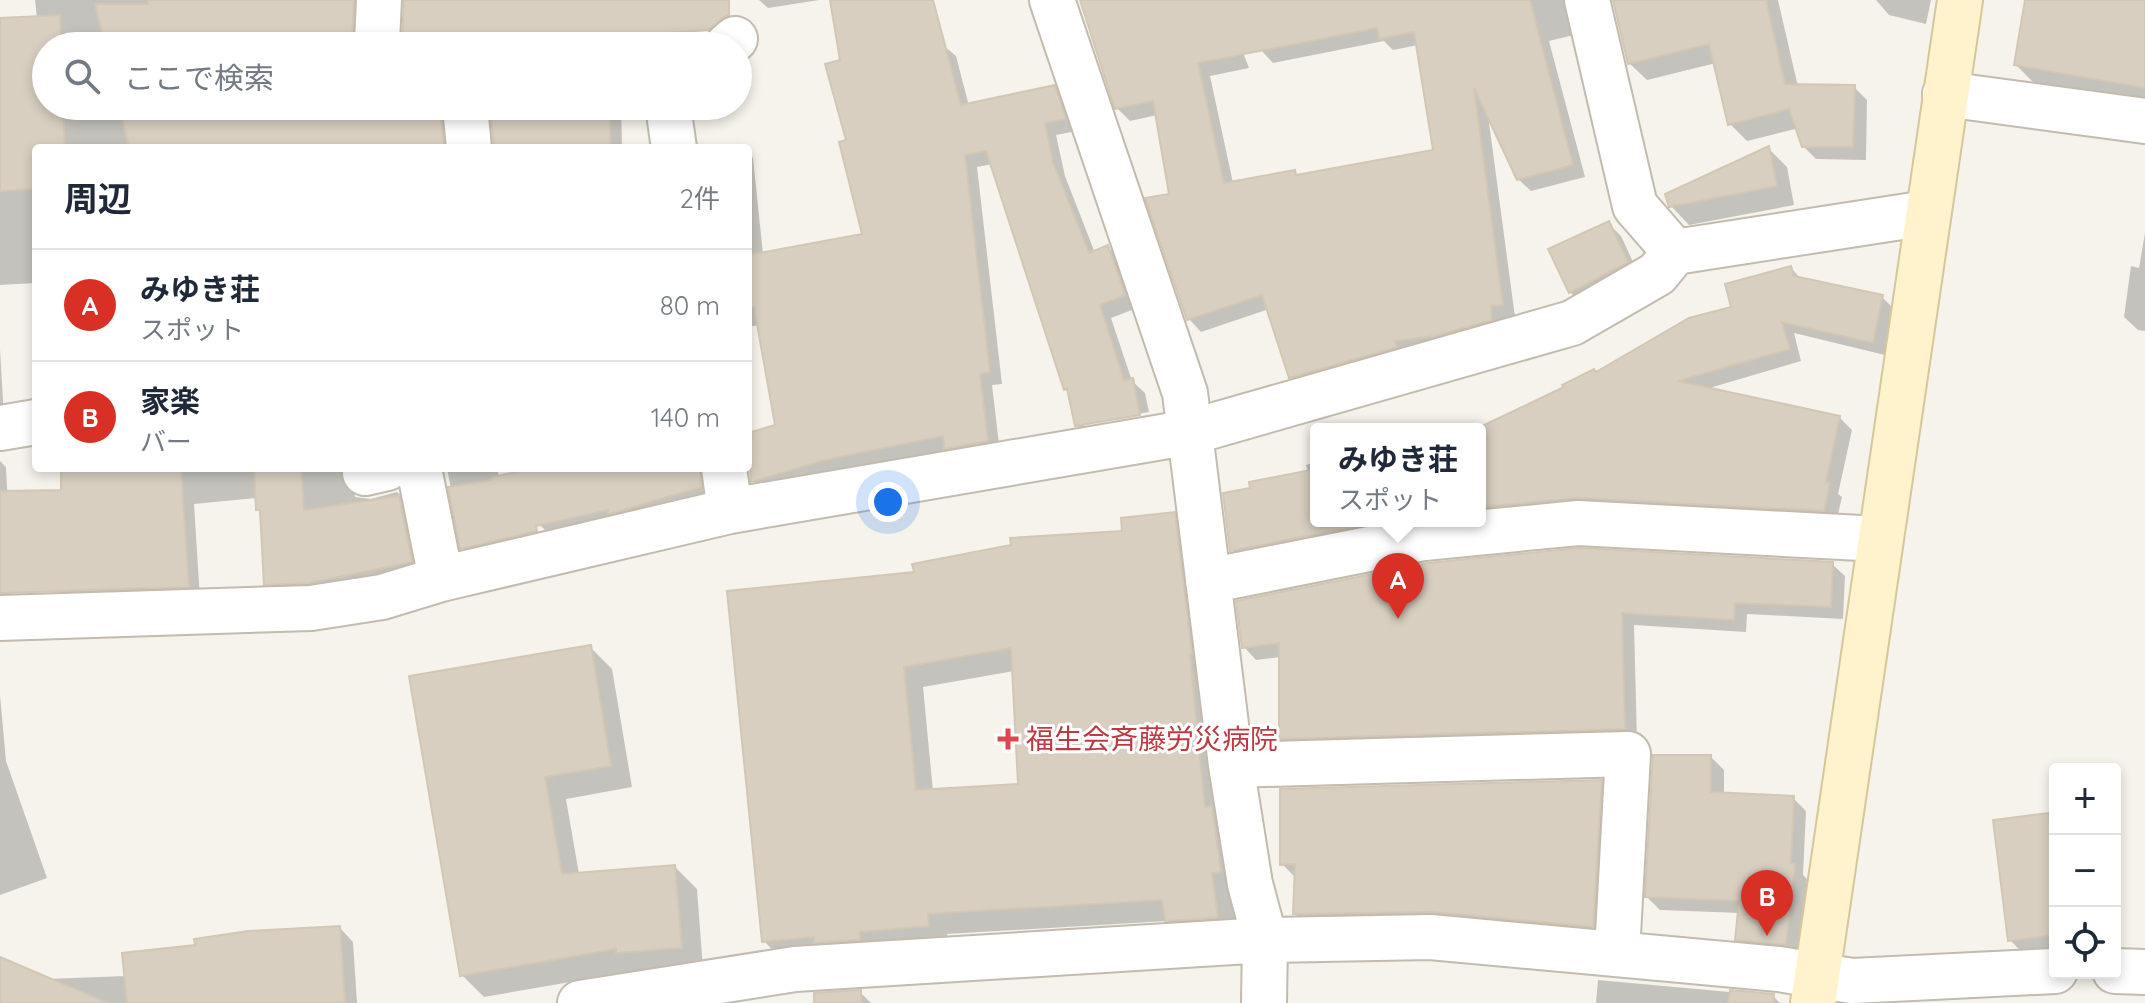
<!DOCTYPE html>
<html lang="ja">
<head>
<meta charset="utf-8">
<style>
	:root { --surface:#fff; --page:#f2f2f3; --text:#1f2937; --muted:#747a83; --line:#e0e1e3; --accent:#d93025 }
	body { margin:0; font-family:Quicksand,"Noto Sans JP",sans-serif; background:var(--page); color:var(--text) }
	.controls { position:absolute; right:24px; bottom:24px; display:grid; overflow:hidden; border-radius:8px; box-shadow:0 4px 12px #0003 }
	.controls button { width:72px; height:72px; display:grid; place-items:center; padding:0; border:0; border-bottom:2px solid var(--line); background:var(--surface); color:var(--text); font:40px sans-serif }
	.you { position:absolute; left:888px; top:502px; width:28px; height:28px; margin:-20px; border:6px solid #fff; border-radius:50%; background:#1a73e8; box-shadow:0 0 0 12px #1a73e833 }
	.badge { display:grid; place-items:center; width:52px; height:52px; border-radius:50%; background:var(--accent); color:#fff; font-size:26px; font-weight:700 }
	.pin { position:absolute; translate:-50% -66px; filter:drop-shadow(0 2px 4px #0008) }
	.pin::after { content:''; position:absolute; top:42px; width:28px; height:24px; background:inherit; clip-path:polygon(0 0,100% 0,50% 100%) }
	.popup { position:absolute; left:1310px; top:423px; width:176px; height:104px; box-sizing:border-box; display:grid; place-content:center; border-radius:8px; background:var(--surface); filter:drop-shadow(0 2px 6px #0005); font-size:26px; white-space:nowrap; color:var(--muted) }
	.popup b { font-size:30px; color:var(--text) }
	.popup::after { content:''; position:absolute; left:50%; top:100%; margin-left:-16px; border:16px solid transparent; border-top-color:var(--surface) }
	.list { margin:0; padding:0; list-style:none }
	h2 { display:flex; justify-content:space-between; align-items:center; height:104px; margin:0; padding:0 32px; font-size:34px }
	h2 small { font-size:26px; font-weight:400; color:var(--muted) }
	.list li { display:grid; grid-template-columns:52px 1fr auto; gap:24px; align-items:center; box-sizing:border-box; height:112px; padding:0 32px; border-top:2px solid var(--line) }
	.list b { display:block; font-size:30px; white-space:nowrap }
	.list p { margin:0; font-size:26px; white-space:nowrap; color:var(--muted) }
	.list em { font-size:26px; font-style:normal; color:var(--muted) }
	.icon { flex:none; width:44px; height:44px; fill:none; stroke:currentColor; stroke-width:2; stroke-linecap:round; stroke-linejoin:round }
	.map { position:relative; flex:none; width:2145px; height:1003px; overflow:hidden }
	.search { position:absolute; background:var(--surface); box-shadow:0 4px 12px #0003; left:32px; top:32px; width:720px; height:88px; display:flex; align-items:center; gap:20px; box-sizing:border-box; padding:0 28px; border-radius:44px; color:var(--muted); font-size:30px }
	.panel { position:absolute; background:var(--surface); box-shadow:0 4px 12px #0003; left:32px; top:144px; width:720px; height:328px; border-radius:8px }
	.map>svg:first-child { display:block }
	.shadow { fill:#0003; fill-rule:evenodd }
	.building { fill:#d8cfc1; stroke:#d3c7b4; stroke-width:2; fill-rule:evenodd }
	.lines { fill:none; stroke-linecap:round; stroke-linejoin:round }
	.street-casing { stroke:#c2bbae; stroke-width:48 }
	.secondary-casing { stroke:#d6c79b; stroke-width:48 }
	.street { stroke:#fff; stroke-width:44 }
	.secondary { stroke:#fff3cd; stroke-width:44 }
	.health-dot { fill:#e0444e; stroke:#fff; stroke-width:3 }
	.labels { text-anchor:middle; stroke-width:6; stroke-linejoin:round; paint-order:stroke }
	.health-label { font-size:28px; fill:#be3a42; stroke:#fff; text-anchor:start }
</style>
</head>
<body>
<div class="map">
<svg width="2145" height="1003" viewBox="0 0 2145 1003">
	<rect width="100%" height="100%" fill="#f6f3ec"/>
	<path class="shadow" d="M35,0H370L364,46H46V106H456L454,148H36V283L0,285V20L37,18Z
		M406,0H681L683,45L403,46Z
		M759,0H819L768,8Z
		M832,0H889L956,56L969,106L1054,88L1066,100L1077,131L1056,135L1065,176L1095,253L1108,247L1120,260L1137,308L1111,318L1132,381L1145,393L1149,412L1084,423V427L1149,416L1152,427L1090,438L1077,425L1070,394L1065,389L992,164L977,167L1002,384L992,385L1000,453L959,460L948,450L838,472L765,493L753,481L748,458V435L778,427L759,325L748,327V153L753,158L763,254L865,236L849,142L842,61Z
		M1082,0H1223L1249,68L1210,76L1233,183L1294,172L1299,177L1436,152L1418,45L1393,50L1384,41L1273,63L1261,50L1254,0H1576L1578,34L1549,41L1585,177L1531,191L1518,179L1488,115L1515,317L1502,319L1504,332L1304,390L1291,377L1269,309L1201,332L1189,319L1157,115L1130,121L1117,108Z
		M1615,0H1778L1807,126L1747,141L1730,124L1716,63L1647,80L1629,63Z
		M1876,0H1931L1926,24L1889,15Z
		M2027,0H2138L2145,3V103L2034,83L2016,65Z
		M1854,87L1867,100L1866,160L1816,159L1803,146Z
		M492,106H621L622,148H501Z
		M740,145L743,148H717Z
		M1768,148L1787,167L1794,205L1689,225L1671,206Z
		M1608,223L1621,236L1639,275L1583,305L1570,292Z
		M2145,233V331L2138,330L2124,317L2131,266L2139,268Z
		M1791,268L1802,280L1882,297L1895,310L1885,355L1794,333L1801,361L1706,389L1839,417L1852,430L1838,494L1842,497L1836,523L1480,521V429L1733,308Z
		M0,349L4,418L0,420Z
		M1455,424L1460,429H1439Z
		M0,461L6,467L13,606L0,611Z
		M1316,462V521H1479L1244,563L1232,550L1308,472L1306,465Z
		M63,468H360L353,479L355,497L371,499L397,492L410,504L423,574L278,596L266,584L262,513L258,509L257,498L194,504L200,599L73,603L60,590Z
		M447,468H497L515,551L475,560L462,548Z
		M537,468H715L713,499L552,537L540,525Z
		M1174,514L1194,535L1238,938L1187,941L1167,921L947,934L948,946L784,962L764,941L916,574L1125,533ZM1014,671L1020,785L933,791L923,687Z
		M1832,564L1845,576L1843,619L1747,614L1746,632L1634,625L1637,741L1294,750L1281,738V657L1256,660L1244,647Z
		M590,647L612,669L632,787L566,799L579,874L675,867L697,889L703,969L630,995L611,975L484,997L462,975Z
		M0,695L6,761L47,878L0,895Z
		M1711,757L1724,770V795L1793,798L1806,811L1803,875L1807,879L1798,957L1750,952L1737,939L1740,913L1660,910L1647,897Z
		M1601,782L1613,794L1605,939L1308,926L1295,914V877L1282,864Z
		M2049,815L2055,822V967L2038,969L2010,940Z
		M340,928L353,942L357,1003H0V959L47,979L126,976Z
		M1598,980L1773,996L1780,1003H1596Z
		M860,992L871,1003H816Z"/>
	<path class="building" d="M148,0H354L352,38L174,44V46H105L95,4H148Z
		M404,0H729V15L719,20L708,30L624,36V42L607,43V46H497V34L402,37Z
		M830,0H933L961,105L1055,85L1066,119L1045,123L1053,162L1089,253L1108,245L1125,295L1100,305L1124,380L1133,378L1140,415L1075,426L1067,389L1064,390L986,151L965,155L990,372L980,374L988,441L944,449L943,436L825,460L751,482L748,433L775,425L754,307L748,308V255L862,234L839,142L846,140L825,64L840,60Z
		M1080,0H1530L1573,165L1517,180L1474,88L1503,305L1491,306L1492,320L1435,336L1395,341L1397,347L1289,378L1262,295L1187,320L1145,198L1169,194L1153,101L1115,109ZM1377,28L1379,39L1414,32L1433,150L1296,175L1295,170L1224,183L1198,63Z
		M1613,0H1766L1785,84L1855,85L1853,147H1802L1789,109L1728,125L1709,44L1628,64Z
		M2025,0H2145V88L2014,65Z
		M60,15L61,46H46V106H63L65,148H36V189L0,191V18Z
		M119,106H440L444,148H129Z
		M490,106H609L611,148H494Z
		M1769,146L1777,186L1669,207L1665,194Z
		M1609,221L1628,262L1569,293L1548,249Z
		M1791,266L1794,276L1883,295L1873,343L1782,322L1790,349L1678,381L1840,416L1826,482L1830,483L1824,511L1579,498L1480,507V427L1564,387L1562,385L1594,369L1596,372L1689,318L1731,307L1725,284Z
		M61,468H181L189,587L0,593V491L61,490Z
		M254,468H301L304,510L399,496L412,562L309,583L264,585L260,510H256Z
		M536,468H700L701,487L620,511L608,514V510L536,526L537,531L460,549L448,487L492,480V477Z
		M1316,469V521H1381L1230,551L1223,493L1250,488L1249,482Z
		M1175,512L1192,654L1190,655L1205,807L1212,806L1221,872L1212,873L1218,918L1165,921L1162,900L928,914L929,926L860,932V940L814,943V937L762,942L727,591L914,572L912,564L1011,545L1010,538L1122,531L1121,518ZM1011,648L1018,784L916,790L904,667Z
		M1579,548L1833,562L1831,607L1735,603L1734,620L1622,613L1625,729L1279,739V643L1242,648L1236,601L1428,563Z
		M591,645L611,766L545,777L562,874L675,865L682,948L616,953V949L460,976L409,676Z
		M1653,755H1711V792L1794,796L1791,863L1795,864L1786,945L1735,940L1739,901L1645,897Z
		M1602,780L1593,927L1432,912L1293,914L1295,864L1280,865V789Z
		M2049,813L2055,859V935L2008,941L1993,820Z
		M340,926L345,1003H127L122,953L195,945L194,939L248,931Z
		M0,957L108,1003H0Z
		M861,990V1003H814V993Z
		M1730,990L1774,994L1773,1003H1728Z"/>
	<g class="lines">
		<g class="street-casing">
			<path id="street" d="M1052,0L1185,393L1231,765L1250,884L1265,940L1264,1003
				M1587,0L1635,206L1675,252
				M377,41L379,0
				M727,46L735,39
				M1945,94L2145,121
				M465,106L469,148
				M668,106L674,148
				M0,428L36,422
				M419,468L441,579
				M724,468L730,511
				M365,473L387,468
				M1208,581L1424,538L1578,523L1880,539
				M0,618L311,608L382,597L441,579L730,511L1191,432L1572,323L1657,274L1675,252L1927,213
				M1231,765L1628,754L1617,953
				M2115,971L2145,972
				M580,1003L795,969L1265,940L1430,937L1779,969L1852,981L2055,971"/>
		</g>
		<g class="secondary-casing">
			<path id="secondary" d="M1813,1003L1960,0"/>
		</g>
		<use href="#street" class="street"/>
		<use href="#secondary" class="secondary"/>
	</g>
	<path class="health-dot" d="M1004 727h8v8h8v8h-8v8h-8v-8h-8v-8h8z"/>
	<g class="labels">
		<g class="health-label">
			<text x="1026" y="749">福生会斉藤労災病院</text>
		</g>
	</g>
</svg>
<div class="controls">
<button>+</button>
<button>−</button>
<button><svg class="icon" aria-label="locate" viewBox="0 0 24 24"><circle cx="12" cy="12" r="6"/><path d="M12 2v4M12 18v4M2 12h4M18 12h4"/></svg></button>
</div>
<div class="you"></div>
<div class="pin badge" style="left:1398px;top:619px">A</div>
<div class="popup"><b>みゆき荘</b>スポット</div>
<div class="pin badge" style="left:1767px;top:936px">B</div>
<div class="search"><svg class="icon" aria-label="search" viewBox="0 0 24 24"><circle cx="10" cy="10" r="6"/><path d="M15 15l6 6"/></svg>ここで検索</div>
<section class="panel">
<h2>周辺<small>2件</small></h2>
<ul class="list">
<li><span class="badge">A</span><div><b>みゆき荘</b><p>スポット</p></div><em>80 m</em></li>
<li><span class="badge">B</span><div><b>家楽</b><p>バー</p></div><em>140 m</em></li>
</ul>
</section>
</div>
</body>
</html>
